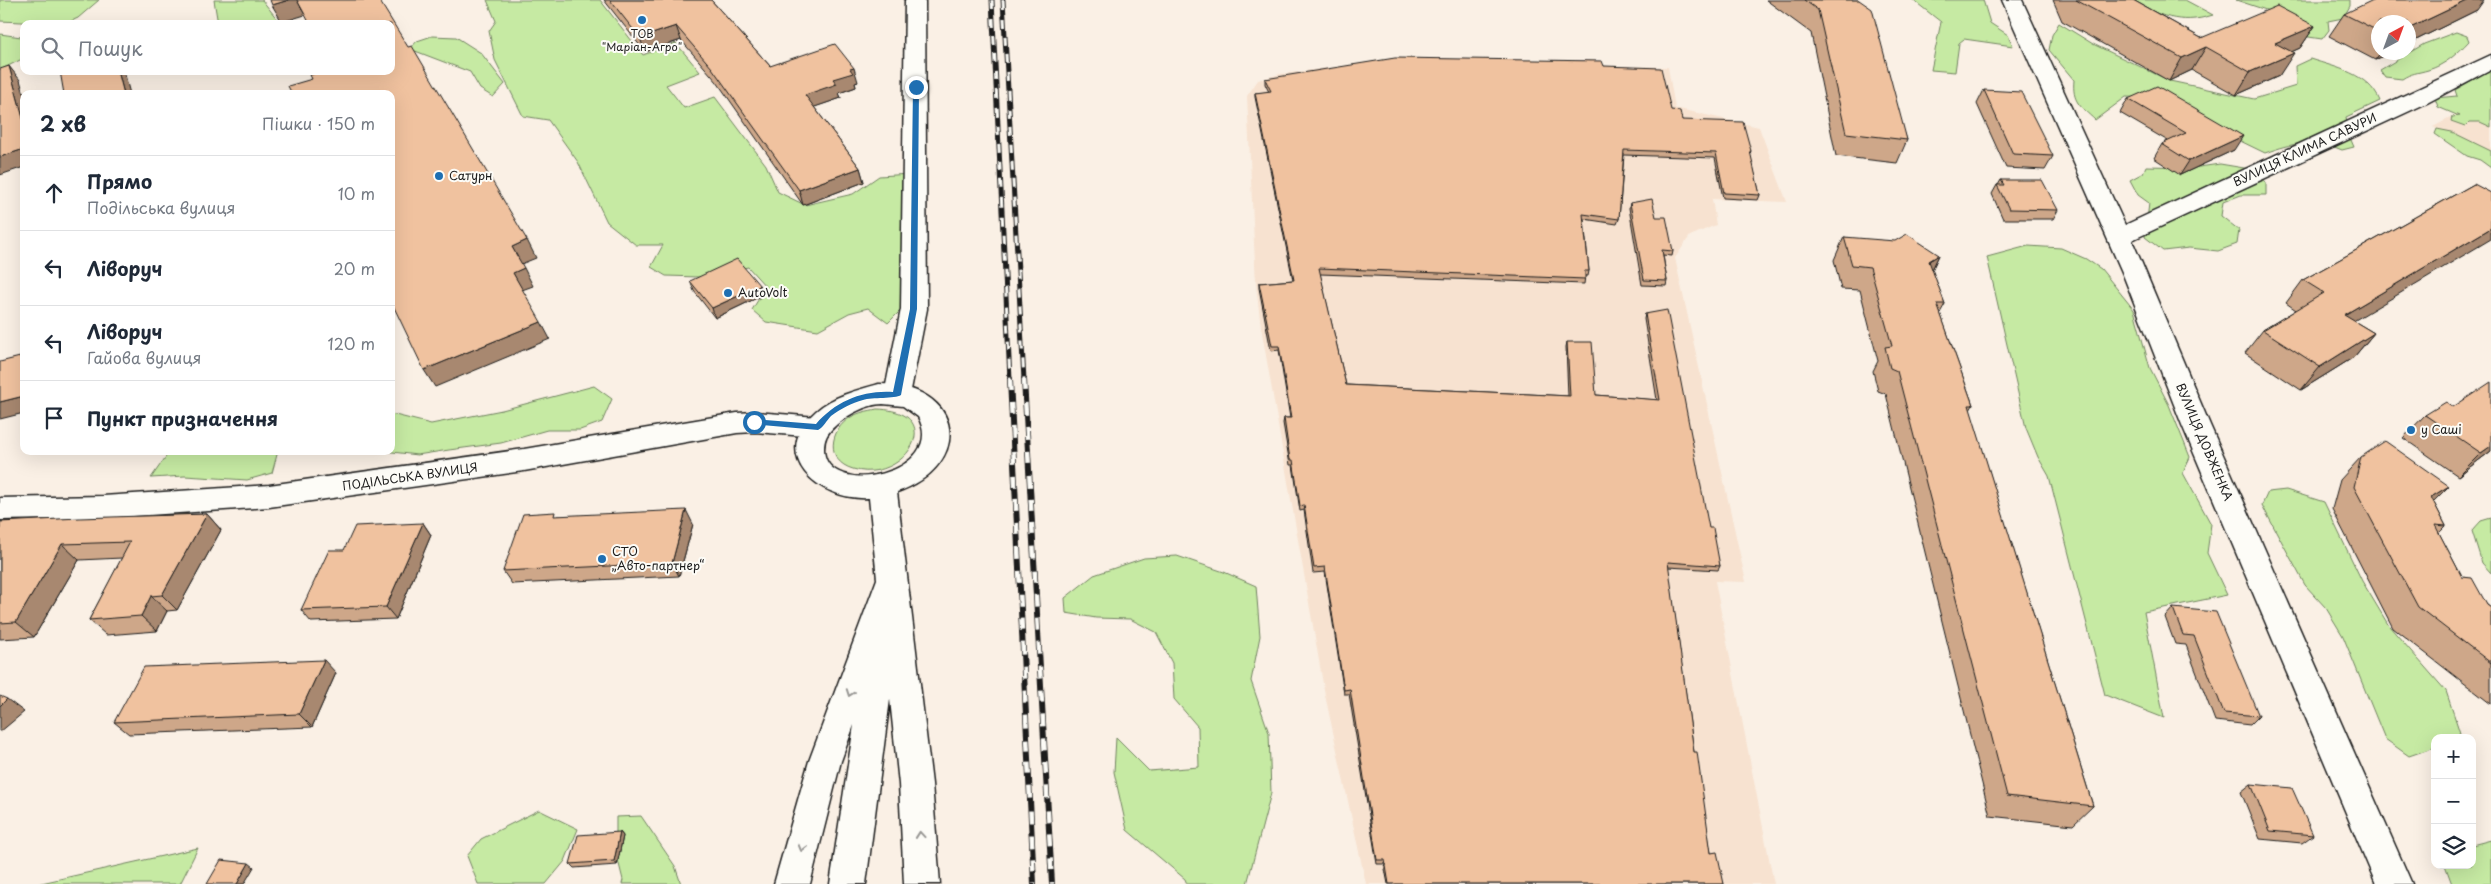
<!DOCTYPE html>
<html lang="uk">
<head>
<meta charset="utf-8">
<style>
	:root { --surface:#fff; --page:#f6f6f7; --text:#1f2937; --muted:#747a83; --line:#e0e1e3 }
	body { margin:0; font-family:"Playpen Sans",sans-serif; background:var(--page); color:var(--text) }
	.controls { position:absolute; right:15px; bottom:15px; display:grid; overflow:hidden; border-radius:10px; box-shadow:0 5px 20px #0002 }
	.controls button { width:45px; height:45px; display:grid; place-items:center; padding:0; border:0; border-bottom:1px solid var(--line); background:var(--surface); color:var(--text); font:25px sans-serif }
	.compass { position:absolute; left:2371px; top:15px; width:45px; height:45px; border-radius:50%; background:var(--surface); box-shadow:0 5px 20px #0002; rotate:41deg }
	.stop { position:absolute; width:15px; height:15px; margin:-11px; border:4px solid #1f6fb2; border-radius:50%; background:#fff }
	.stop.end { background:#1f6fb2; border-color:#fff; box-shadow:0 1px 5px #0008 }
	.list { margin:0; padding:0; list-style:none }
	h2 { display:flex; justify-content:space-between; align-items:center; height:65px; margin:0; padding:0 20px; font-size:21px }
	h2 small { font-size:16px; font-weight:400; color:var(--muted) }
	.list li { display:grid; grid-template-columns:32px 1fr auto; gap:15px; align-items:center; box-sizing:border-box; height:75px; padding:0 20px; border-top:1px solid var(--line) }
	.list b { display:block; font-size:19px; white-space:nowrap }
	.list p { margin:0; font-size:16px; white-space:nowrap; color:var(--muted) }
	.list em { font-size:16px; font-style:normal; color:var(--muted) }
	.icon { flex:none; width:28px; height:28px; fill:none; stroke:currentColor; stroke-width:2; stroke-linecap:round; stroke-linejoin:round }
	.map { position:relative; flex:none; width:2491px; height:884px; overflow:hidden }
	.search { position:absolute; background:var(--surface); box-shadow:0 5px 20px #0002; left:20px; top:20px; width:375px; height:55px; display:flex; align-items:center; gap:12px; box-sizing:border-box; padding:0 18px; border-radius:10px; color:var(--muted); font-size:19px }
	.panel { position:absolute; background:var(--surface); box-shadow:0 5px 20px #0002; left:20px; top:90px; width:375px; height:365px; border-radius:10px }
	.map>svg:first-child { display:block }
	.built { fill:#f7e2d0 }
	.green { fill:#c6eaa3; stroke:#718360 }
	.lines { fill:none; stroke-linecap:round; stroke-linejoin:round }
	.street-casing { stroke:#1c1c1c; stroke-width:3 }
	.secondary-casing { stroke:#1c1c1c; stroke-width:3 }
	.street { fill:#fdfcf7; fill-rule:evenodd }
	.secondary { fill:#fdfcf7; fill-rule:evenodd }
	.rail-far1-casing { stroke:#1c1c1c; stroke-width:5 }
	.rail-casing { stroke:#1c1c1c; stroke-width:6 }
	.rail-far1 { stroke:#fdfcf7; stroke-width:3; stroke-dasharray:9; stroke-linecap:butt }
	.rail { stroke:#fdfcf7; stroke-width:4.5; stroke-dasharray:12; stroke-linecap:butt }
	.wall { fill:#cea789; stroke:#1c1c1c }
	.shaded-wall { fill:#a8886f; stroke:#1c1c1c }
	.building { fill:#f0c29f; stroke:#1c1c1c }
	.oneway { stroke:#989794 }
	.route { fill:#1f6fb2 }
	.poi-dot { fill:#1f6fb2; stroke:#fdfcf7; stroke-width:2 }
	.labels { text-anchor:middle; stroke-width:4; stroke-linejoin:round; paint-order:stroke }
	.far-poi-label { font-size:11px; fill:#1c1c1c; stroke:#fdfcf7 }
	.street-label { font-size:12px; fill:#1c1c1c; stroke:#fdfcf7 }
	.poi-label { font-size:12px; fill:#1c1c1c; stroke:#fdfcf7; text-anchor:start }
</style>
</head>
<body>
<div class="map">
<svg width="2491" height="884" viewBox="0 0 2491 884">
	<rect width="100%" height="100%" fill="#faf0e5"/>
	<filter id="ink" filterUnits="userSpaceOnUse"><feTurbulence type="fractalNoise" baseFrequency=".02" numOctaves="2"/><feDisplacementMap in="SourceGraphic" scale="10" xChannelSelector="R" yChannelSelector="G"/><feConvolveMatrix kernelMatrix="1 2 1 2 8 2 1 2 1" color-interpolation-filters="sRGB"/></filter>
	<g filter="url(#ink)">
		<path class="built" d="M1397,63L1668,67L1675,108L1759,127L1787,202L1712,199L1716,225L1690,236L1675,258L1746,582L1715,581L1774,884H1366L1325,695L1261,327L1256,285L1247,96L1258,80L1280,74L1361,64Z
			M2491,96V157L2433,127Z"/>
		<path class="green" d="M0,0H99L78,18L65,24L0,21Z
			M214,0H262L278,20L289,24H218Z
			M487,0H600L643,55L676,43L700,72L666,85L684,108L715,97L766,165L778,192L805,205L853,194L879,176L910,174L905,306L888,323L868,308L849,313L818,330L766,322L752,310L766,287L748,267L699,277L666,276L651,267L663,245H636L607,222L578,162L548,120L523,116L495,60L489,31L496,21Z
			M1913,0H1983L1990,23L2008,35L2013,46L1964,39L1959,43L1955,72L1931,70L1941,22Z
			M2128,0H2185L2213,15C2179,26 2159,15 2128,0Z
			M2236,0H2350V6L2343,18L2328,21L2329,30L2322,39L2302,36L2269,11Z
			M2059,23L2093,44L2170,81L2254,99L2296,86L2295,66L2310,59C2337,68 2368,73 2380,101L2346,117L2348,133L2354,147L2342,150C2314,138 2293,143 2265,153L2152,98L2126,97L2095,120C2080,106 2072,102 2074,80L2049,50L2052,35Z
			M2456,32L2467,36L2469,41C2457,54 2445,65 2428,70C2418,73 2411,73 2402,79L2385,77L2380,70L2424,44Z
			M0,34L21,37L24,40V58L0,70Z
			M432,36L456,37L481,53L505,84L493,97L480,89L470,72L410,49L417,41Z
			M2491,69V127L2480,122H2469L2465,126L2451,121L2452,117L2459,116L2438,107L2435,98L2457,96L2455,90Z
			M2437,129L2452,132L2491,151V168L2480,160L2467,156L2435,134Z
			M2220,164L2250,169L2266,182V195H2241L2223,202L2221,216L2239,230L2237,244L2218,251L2189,248L2163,251L2145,237L2149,203L2138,195L2130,180L2143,173L2146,166L2199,167Z
			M2028,246L2061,248L2086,259L2101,269L2134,310L2150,368L2169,405L2190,457L2183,473L2211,524L2207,553L2227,595L2144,612L2164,718L2105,695L2049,476L2038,457L2026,428L1987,257Z
			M594,386L612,399L602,422L580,430H547L501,443L449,450L417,455L384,451H391V414L431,424L502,410Z
			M877,409C950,411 905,485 853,469C825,461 829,430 851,417C859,412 868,411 877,409Z
			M170,451H278L272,473L247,480L185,476L151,478Z
			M2286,490L2324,502L2362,581L2389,626L2446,691L2460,733L2452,738H2435V747L2409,756L2385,739L2343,636L2326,608L2305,585L2262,505L2268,492Z
			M2491,518V573L2482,563L2472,531L2481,521Z
			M1177,556L1224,572L1256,586L1260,636L1251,681L1269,733L1271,793L1247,884H1187L1185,879L1127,830L1114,772L1116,738L1149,771L1199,767L1198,727L1174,699L1172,663L1156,632L1130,619L1096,618L1066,613L1065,598L1094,575L1144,558Z
			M539,810L578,829L565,861L546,884H478L467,856L481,839Z
			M641,816L675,866L681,884H622L623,880L616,852V817Z
			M2491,840V884H2452L2445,865H2472V845Z
			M198,848L180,884H37Z"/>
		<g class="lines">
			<g class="street-casing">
				<path id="street" d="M905,0H925L927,309L910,395L906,402L897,405L888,402L884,395L901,309Z
					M2002,0H2022L2125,225L2491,55V69L2427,103L2132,240L2210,425L2412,884H2376L2182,425L2122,272Z
					M755,412L817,417L827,420L831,427L827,434L817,437L755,432L737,433L524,471L269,507L103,518L0,520V498L103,496L269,485L524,449L737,413Z"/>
			</g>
			<g class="secondary-casing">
				<path id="secondary" d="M879,384C965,385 974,465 897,492L932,784L940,884H904L899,784L890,699L866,884H830L854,725L841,761L810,884H774L809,761L877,579L869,498C818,501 767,455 816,411C833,396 857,390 879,384ZM883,404L903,406L918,417C949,473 825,501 824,449C824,439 827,433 835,426C847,415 867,404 883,404Z"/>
			</g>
			<use href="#street" class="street"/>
			<use href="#secondary" class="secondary"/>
			<g class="rail-far1-casing">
				<path id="rail-far1" d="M992,0L1010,380
					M1003,0L1024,380"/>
			</g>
			<g class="rail-casing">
				<path id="rail" d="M1010,379L1034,884
					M1024,379L1052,884"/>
			</g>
			<use href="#rail-far1" class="rail-far1"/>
			<use href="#rail" class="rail"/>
		</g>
		<path class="wall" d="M604,0H711L770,66L858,82L855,83L856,87L839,93L841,98L814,107L860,168L864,182L803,205L717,82L681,40L645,52Z
			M1766,0H1859L1907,140L1897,163L1836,156L1811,33Z
			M2053,0H2133L2201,38L2315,26L2300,48L2291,52L2279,76L2236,95L2192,70L2169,81L2062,21Z
			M2477,10L2408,44V22H2378V52H2391L2375,60L2329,36L2344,14Z
			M1604,66L1671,110L1682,120L1751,151L1750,154L1760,195L1758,200L1723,198L1715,158L1624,155L1619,219L1617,224L1584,219L1589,271L1588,276H1585L1584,284L1320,274L1346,385L1568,396L1566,347L1567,342L1596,395L1657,400L1644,319L1645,314L1720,566L1718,570L1668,567L1694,752L1711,853L1724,884H1388L1384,864H1377L1349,694H1344L1325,572L1313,573L1304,510L1300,511L1293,465H1290L1283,423L1284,418H1290L1279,350L1271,351L1259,288V283L1293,280L1255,97V93L1269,92L1265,84V79Z
			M1984,90L2053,156L2045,170L2006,168L1977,104Z
			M2128,99L2234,150L2180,175L2154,158L2162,144L2168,141L2120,113Z
			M2001,180L2058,210L2053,219H2003L1992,194L1997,185H1998Z
			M2474,184L2354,321L2374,333L2354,357L2301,390L2245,353L2263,330L2296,310L2286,303L2303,280Z
			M1630,203L1656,217L1673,251L1672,256L1663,255L1667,281L1666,286L1642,285L1629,208Z
			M1844,237L1939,255L1932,270L1945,304L1940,313L1973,405L1970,410L2093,806L2073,825L1990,816L1886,394L1878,391L1873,371L1878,361L1860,290L1841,289L1834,260Z
			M690,281L763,295L715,318L694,291Z
			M2425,415L2491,451L2458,476L2403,438Z
			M2361,457L2433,501L2446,526L2439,533L2462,577L2487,605L2491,608V704L2393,628L2332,509L2340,480Z
			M207,514L221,530L177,610L167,611L157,631L106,635L89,620L122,558L79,560L34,637L0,639V522Z
			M557,516L693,524L679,576L512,584L503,571Z
			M423,523L431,535L396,619L311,622L301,610L344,550Z
			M2173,608L2259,716L2250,725L2215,721L2186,645L2175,644L2165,617Z
			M336,673L312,727L129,734L114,722Z
			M2251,784L2313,835L2302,843L2260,839L2241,792Z
			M620,832L623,836L617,865L574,868L570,864Z"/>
		<path class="shaded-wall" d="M289,0H297L305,15L282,22L272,5Z
			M2469,0H2484L2477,10L2408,44V29Z
			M676,26L681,40L645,52L640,38Z
			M2315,26L2300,48L2260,66L2275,43Z
			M2206,47L2192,70L2169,81L2182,58Z
			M2381,52H2391L2375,60Z
			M2294,53L2279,76L2236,95L2250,72Z
			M9,66L20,80L24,94V122Z
			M854,68L858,82L855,83L856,87L839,93L841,98L809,109L805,95L833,79L850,69Z
			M118,71H124L130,94H124Z
			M2243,136L2234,150L2180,175L2189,161Z
			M24,149V167L0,175V157Z
			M860,168L864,182L803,205L799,190Z
			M2491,228V239L2325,338L2344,315Z
			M527,240L536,258L521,264L512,247Z
			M1939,255L1928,278L1929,261Z
			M524,268L533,286L522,290L513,273Z
			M760,286L763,295L715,318L712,308Z
			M541,322L550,339L435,387L424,370Z
			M2374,333L2354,357L2301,390L2320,367Z
			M24,396V413L0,419V402Z
			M2491,446V451L2458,476L2481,453Z
			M2449,486L2426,509L2431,497Z
			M686,510L693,524L679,576L672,563Z
			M207,514L221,530L177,610L162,595Z
			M423,523L431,535L396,619L386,607Z
			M62,544L79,560L34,637L16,622Z
			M151,596L167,611L157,631L141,616Z
			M324,660L336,673L312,727L299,714Z
			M7,699L24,712L0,732V706Z
			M620,832L623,836L617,865L614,861Z
			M249,863L254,867L244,884H237Z"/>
		<path class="building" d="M270,0H289L272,5Z
			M297,0H379L408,47L412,46L527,240L512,247L524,268L513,273L541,322L424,370L391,301V94H292L288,86L312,79L310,75L322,71H391V24H310Z
			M610,0H711L770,66L835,44L854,68L850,69L853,73L833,79L837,84L805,95L860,168L799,190L712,68L676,26L640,38Z
			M1804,0H1859L1872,9L1907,140L1846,133L1818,10Z
			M2076,0H2133L2201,38L2277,6L2315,26L2275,43L2294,53L2250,72L2206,47L2182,58Z
			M2373,0H2469L2408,29V22H2378V31L2344,14Z
			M1395,58L1602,61L1604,66L1661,68L1671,110L1680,111L1682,120L1743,122L1751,151H1750L1760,195L1724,193L1716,153L1624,150L1619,219L1583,214L1589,271H1585V279L1319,268L1346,385L1570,396L1567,342H1592L1596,395L1660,400L1645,314L1667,310L1709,528H1713L1720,566L1668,562L1694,752H1697L1711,853L1717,852L1724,884H1389L1385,860H1377L1350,689L1344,690L1325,567L1314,568L1304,505L1300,506L1293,460H1290L1284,418H1291L1279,346H1272L1259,283L1294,280L1255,93L1271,91L1265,79Z
			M9,66L24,122V149L0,157V69Z
			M60,71H118L124,94H64Z
			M2157,86L2243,136L2189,161L2162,144L2186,133L2128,99Z
			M1984,90L2021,92L2053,156L2013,154Z
			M2001,180H2042L2058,210L2009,209L1997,185H2004Z
			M2474,184L2491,193V228L2344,315L2374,333L2320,367L2263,330L2324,293L2303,280Z
			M1652,199L1656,217H1666L1673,251L1662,250L1667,281L1644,280L1630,203Z
			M1907,234L1939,255L1929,261L1945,304H1937L1973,405H1969L2093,806L2007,796L1897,371L1890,368L1885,347L1892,346L1870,267L1852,265L1844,237L1895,241Z
			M737,259L760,286L712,308L690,281Z
			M24,356V396L0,402V362Z
			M2491,382V446L2481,453L2425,415L2446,402L2453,407Z
			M2385,441L2449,486L2431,497L2446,526L2435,525L2462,577L2472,578L2487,605L2491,608V663L2418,607L2354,487L2361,457Z
			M686,510L672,563L503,571L523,514L555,512L554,516Z
			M207,514L162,595L151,596L141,616L89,620L130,542L62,544L16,622L0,623V522L79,518Z
			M423,523L386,607L301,610L329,550H344L355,526Z
			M2173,608L2216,612L2259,716L2224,713L2194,636L2183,635Z
			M324,660L299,714L114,722L144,667Z
			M0,696L7,699L0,706Z
			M2251,784L2292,788L2313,835L2270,831Z
			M620,832L614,861L570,864L578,835Z
			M221,860L249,863L237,884H207Z"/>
		<defs><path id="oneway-chevron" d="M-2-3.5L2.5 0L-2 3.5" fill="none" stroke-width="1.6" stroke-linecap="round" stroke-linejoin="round" transform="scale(1.25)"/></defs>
		<g class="oneway">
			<use href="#oneway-chevron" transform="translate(850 693) rotate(110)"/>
			<use href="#oneway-chevron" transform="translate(920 835) rotate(-95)"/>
			<use href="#oneway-chevron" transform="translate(802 848) rotate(105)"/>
		</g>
	</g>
	<path class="route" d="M916,85L919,87L917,309L901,395C895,399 872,397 863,400C852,403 840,409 831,416C826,421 824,427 818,430L752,424V420L754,419L816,424C836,401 863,390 893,392L910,309L913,87Z"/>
	<g class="poi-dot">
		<circle cx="642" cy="20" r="5"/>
		<circle cx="439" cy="176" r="5"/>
		<circle cx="728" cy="293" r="5"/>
		<circle cx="2411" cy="430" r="5"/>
		<circle cx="602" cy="559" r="5"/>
	</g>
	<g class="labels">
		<g class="far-poi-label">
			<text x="642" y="38">ТОВ<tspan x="642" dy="13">"Маріан-Агро"</tspan></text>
		</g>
		<g class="street-label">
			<text transform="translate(2305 150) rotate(-25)" y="4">ВУЛИЦЯ КЛИМА САВУРИ</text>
			<text transform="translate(2204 442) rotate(67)" y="4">ВУЛИЦЯ ДОВЖЕНКА</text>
			<text transform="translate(410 477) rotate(-8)" y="4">ПОДІЛЬСЬКА ВУЛИЦЯ</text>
		</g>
		<g class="poi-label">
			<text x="449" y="180">Сатурн</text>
			<text x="738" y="297">AutoVolt</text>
			<text x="2421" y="434">у Саші</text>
			<text x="612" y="556">СТО<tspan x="612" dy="14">„Авто-партнер“</tspan></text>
		</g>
	</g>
</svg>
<div class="controls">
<button>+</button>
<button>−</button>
<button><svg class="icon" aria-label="layers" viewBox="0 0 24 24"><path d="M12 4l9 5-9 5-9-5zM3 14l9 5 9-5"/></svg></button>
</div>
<svg class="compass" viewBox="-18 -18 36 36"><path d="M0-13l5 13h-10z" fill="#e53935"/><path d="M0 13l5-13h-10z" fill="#747a83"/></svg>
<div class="stop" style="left:754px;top:422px"></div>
<div class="stop end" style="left:916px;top:87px"></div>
<div class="search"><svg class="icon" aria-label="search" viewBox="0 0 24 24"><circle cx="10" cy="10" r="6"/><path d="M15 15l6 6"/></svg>Пошук</div>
<section class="panel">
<h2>2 хв<small>Пішки · 150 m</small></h2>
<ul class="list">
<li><svg class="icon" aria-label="ahead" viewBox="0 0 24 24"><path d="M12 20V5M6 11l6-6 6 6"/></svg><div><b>Прямо</b><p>Подільська вулиця</p></div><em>10 m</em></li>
<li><svg class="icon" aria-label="left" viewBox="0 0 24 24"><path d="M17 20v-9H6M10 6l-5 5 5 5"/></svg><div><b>Ліворуч</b></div><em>20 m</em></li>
<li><svg class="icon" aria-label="left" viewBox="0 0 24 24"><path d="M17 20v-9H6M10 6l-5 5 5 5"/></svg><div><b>Ліворуч</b><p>Гайова вулиця</p></div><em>120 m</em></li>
<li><svg class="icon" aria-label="arrive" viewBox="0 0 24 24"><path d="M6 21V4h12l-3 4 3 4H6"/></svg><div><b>Пункт призначення</b></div></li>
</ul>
</section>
</div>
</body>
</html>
